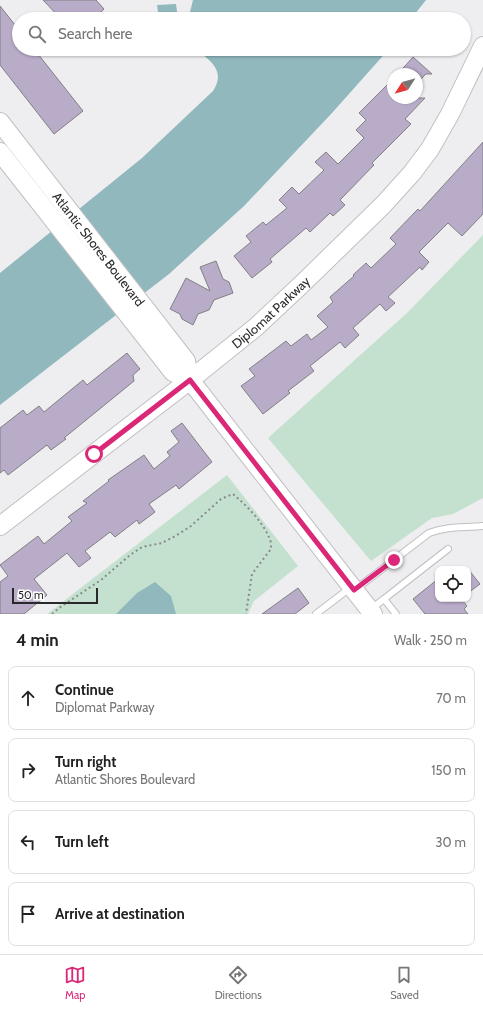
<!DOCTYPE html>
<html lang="en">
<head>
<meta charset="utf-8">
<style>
	:root { --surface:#fff; --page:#f6f6f6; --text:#222; --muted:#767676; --line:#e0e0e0; --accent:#db2777 }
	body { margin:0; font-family:Cabin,sans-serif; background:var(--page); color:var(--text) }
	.controls { position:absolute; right:12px; bottom:12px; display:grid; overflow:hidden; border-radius:8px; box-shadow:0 1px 3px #0004 }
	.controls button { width:36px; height:36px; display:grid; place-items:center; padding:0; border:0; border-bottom:1px solid var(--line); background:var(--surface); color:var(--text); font:20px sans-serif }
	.compass { position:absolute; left:387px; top:68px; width:36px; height:36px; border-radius:50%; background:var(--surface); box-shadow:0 1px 3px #0004; rotate:234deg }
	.scale { position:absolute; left:12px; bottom:10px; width:86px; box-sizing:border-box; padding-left:4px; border:2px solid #29292b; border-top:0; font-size:11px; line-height:14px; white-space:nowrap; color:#29292b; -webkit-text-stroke:3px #fff; paint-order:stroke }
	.stop { position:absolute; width:12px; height:12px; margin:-9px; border:3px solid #db2777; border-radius:50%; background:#fff }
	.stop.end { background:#db2777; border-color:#fff; box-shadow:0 1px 4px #0008 }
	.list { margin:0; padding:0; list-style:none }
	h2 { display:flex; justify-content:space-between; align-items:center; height:52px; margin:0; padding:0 16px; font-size:17px }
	h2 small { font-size:13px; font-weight:400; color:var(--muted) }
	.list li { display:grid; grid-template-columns:26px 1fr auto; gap:12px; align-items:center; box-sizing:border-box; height:64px; margin:0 8px 8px; padding:0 8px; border:1px solid var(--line); border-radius:8px }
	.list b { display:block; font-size:15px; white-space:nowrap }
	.list p { margin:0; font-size:13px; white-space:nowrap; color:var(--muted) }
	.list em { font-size:13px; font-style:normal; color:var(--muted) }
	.icon { flex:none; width:22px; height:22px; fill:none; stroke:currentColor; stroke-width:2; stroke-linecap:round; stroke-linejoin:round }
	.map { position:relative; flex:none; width:483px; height:614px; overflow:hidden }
	.search { position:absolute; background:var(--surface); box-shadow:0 1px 3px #0004; left:12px; right:12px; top:12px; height:44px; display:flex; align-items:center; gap:10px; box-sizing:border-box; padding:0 14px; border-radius:22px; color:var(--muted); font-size:15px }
	.sheet { height:340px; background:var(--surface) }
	nav { display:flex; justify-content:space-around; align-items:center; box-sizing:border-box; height:56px; border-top:1px solid var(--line); background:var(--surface); font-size:11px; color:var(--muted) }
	nav a { display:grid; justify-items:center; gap:2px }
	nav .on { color:var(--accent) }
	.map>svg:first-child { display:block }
	.green { fill:#c4e1cf }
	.water { fill:#90b8bd }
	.building { fill:#b9acc9; stroke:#818083 }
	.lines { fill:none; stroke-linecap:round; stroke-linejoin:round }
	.lane-casing { stroke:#c0c0c3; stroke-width:8 }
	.secondary-casing { stroke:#c0c0c3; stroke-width:20 }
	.path { stroke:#89898b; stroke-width:2; stroke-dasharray:2 3; stroke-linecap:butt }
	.lane { stroke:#fff; stroke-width:6 }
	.secondary { stroke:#fff; stroke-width:18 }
	.route { stroke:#db2777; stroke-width:5 }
	.labels { text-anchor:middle; stroke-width:3.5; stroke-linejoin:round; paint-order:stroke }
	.street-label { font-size:13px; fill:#29292b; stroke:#fff }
</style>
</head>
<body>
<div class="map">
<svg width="483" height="614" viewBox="0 0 483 614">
	<rect width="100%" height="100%" fill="#eeeef1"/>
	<path class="green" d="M483,235V498L453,514L432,518L371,561L268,438L407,313Z
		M227,475L298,566L254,601L248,614H47Z"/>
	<path class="water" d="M193,0H426L411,19H190V12Z
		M176,4L178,19H159L157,5Z
		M199,49H389L332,113L244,206L169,274L0,405V273L142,158L213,91C220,80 220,71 210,61C206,57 202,55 199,49Z
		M155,582L171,596L176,614H116L137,593Z"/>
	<path class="building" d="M43,0H96L104,9L94,19H61Z
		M0,6L19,30V49H34L83,111L54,134L0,65Z
		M413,57L432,74H426L417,83V74H398Z
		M393,79V98H425L405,119L411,124L372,163L374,165L340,200L345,205L333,216L330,213L310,232L306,228L270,259L272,262L252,278L234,256L251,242L246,236L263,222L266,225L287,208L279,200L292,187L299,194L324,170L315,162L326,152L338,164L364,138L356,130L366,120L359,113Z
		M483,142V214L462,236L448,223L419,252L429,262L422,270L420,267L388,297L395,303L386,311L380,304L353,328L359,335L345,348L340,342L310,366L314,371L288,391L290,393L263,414L241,386L255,376L249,369L286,341L291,346L307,334L311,340L328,327L317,316L333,302L330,297L354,276L353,275L366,263L371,268L396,244L390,238L418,209L420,211Z
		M216,261L223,279L229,282L233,293L214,300L209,310L198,314L193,325L182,319L180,314L170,309L186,278L210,291L200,267Z
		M127,353L140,369L133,375L134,381L64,438L66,439L51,450L47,445L8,475L4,470L0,473V428L23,410L27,415L39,406L44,412L83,380L87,385Z
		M182,423L212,462L179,489L176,485L149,504L155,512L139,524L137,520L115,537L110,532L85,551L91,558L79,567L67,553L34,579L47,595L24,614H0V582L8,576L0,565L38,536L44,544L72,521L68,517L87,503L83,501L109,481L108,480L144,455L154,469L170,456L167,452L179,442L171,431Z
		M468,569L480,584L468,593Z
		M438,579V599H461L467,606L464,609L468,614H425L413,599Z
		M298,588L309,603L295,614H262Z"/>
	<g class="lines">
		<g class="lane-casing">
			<path id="lane" d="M356,589L429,533C446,526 465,528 483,526
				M384,599L448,549
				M371,609L384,599L396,614
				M316,614L350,588"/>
		</g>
		<g class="secondary-casing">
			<g id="secondary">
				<path id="s1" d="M0,122L186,361L190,380L373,614"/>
				<path d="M0,152L173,372L190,380"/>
				<path id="s2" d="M0,526L190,380L256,327L303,283L383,205L412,173L430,149L450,114L483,46"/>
			</g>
		</g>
		<path class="path" d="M52,614L59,608L101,580L130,555L142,547L162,543L177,535L191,526L221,499L233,494C247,506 261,520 269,537C271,540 271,545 271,549L252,574L246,614"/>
		<use href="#lane" class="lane"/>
		<use href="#secondary" class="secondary"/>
	</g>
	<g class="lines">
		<path class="route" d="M94,454L190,380L354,590L394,560"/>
	</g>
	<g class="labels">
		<g class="street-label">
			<text dy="5" stroke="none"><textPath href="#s1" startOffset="161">Atlantic Shores Boulevard</textPath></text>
			<text dy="5" stroke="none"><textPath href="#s2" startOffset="345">Diplomat Parkway</textPath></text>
		</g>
	</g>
</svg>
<div class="controls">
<button><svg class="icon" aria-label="locate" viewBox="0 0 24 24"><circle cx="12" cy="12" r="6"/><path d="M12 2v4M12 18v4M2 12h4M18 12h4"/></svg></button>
</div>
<svg class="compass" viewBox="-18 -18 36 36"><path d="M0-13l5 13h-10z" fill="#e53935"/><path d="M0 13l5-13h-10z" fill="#767676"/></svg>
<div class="scale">50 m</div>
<div class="stop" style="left:94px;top:454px"></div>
<div class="stop end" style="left:394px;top:560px"></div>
<div class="search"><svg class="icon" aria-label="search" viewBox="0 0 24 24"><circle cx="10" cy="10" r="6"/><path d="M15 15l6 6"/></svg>Search here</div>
</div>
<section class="sheet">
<h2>4 min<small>Walk · 250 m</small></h2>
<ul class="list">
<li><svg class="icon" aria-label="ahead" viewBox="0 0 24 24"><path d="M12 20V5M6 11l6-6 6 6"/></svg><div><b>Continue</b><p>Diplomat Parkway</p></div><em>70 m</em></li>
<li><svg class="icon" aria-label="right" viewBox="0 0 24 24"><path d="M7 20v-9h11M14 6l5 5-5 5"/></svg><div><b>Turn right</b><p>Atlantic Shores Boulevard</p></div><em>150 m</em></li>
<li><svg class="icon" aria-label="left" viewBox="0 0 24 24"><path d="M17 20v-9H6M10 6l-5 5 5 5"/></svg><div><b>Turn left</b></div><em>30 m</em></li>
<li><svg class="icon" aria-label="arrive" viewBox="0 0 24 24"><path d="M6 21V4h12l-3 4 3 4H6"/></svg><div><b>Arrive at destination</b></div></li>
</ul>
</section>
<nav>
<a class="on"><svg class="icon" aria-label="map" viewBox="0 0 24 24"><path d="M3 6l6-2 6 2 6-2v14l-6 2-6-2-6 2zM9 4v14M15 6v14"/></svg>Map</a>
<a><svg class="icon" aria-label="directions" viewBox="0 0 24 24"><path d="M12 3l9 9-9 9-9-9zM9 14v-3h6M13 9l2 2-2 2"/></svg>Directions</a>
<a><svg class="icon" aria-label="saved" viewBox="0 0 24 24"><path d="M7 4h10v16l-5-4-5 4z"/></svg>Saved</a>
</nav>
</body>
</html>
